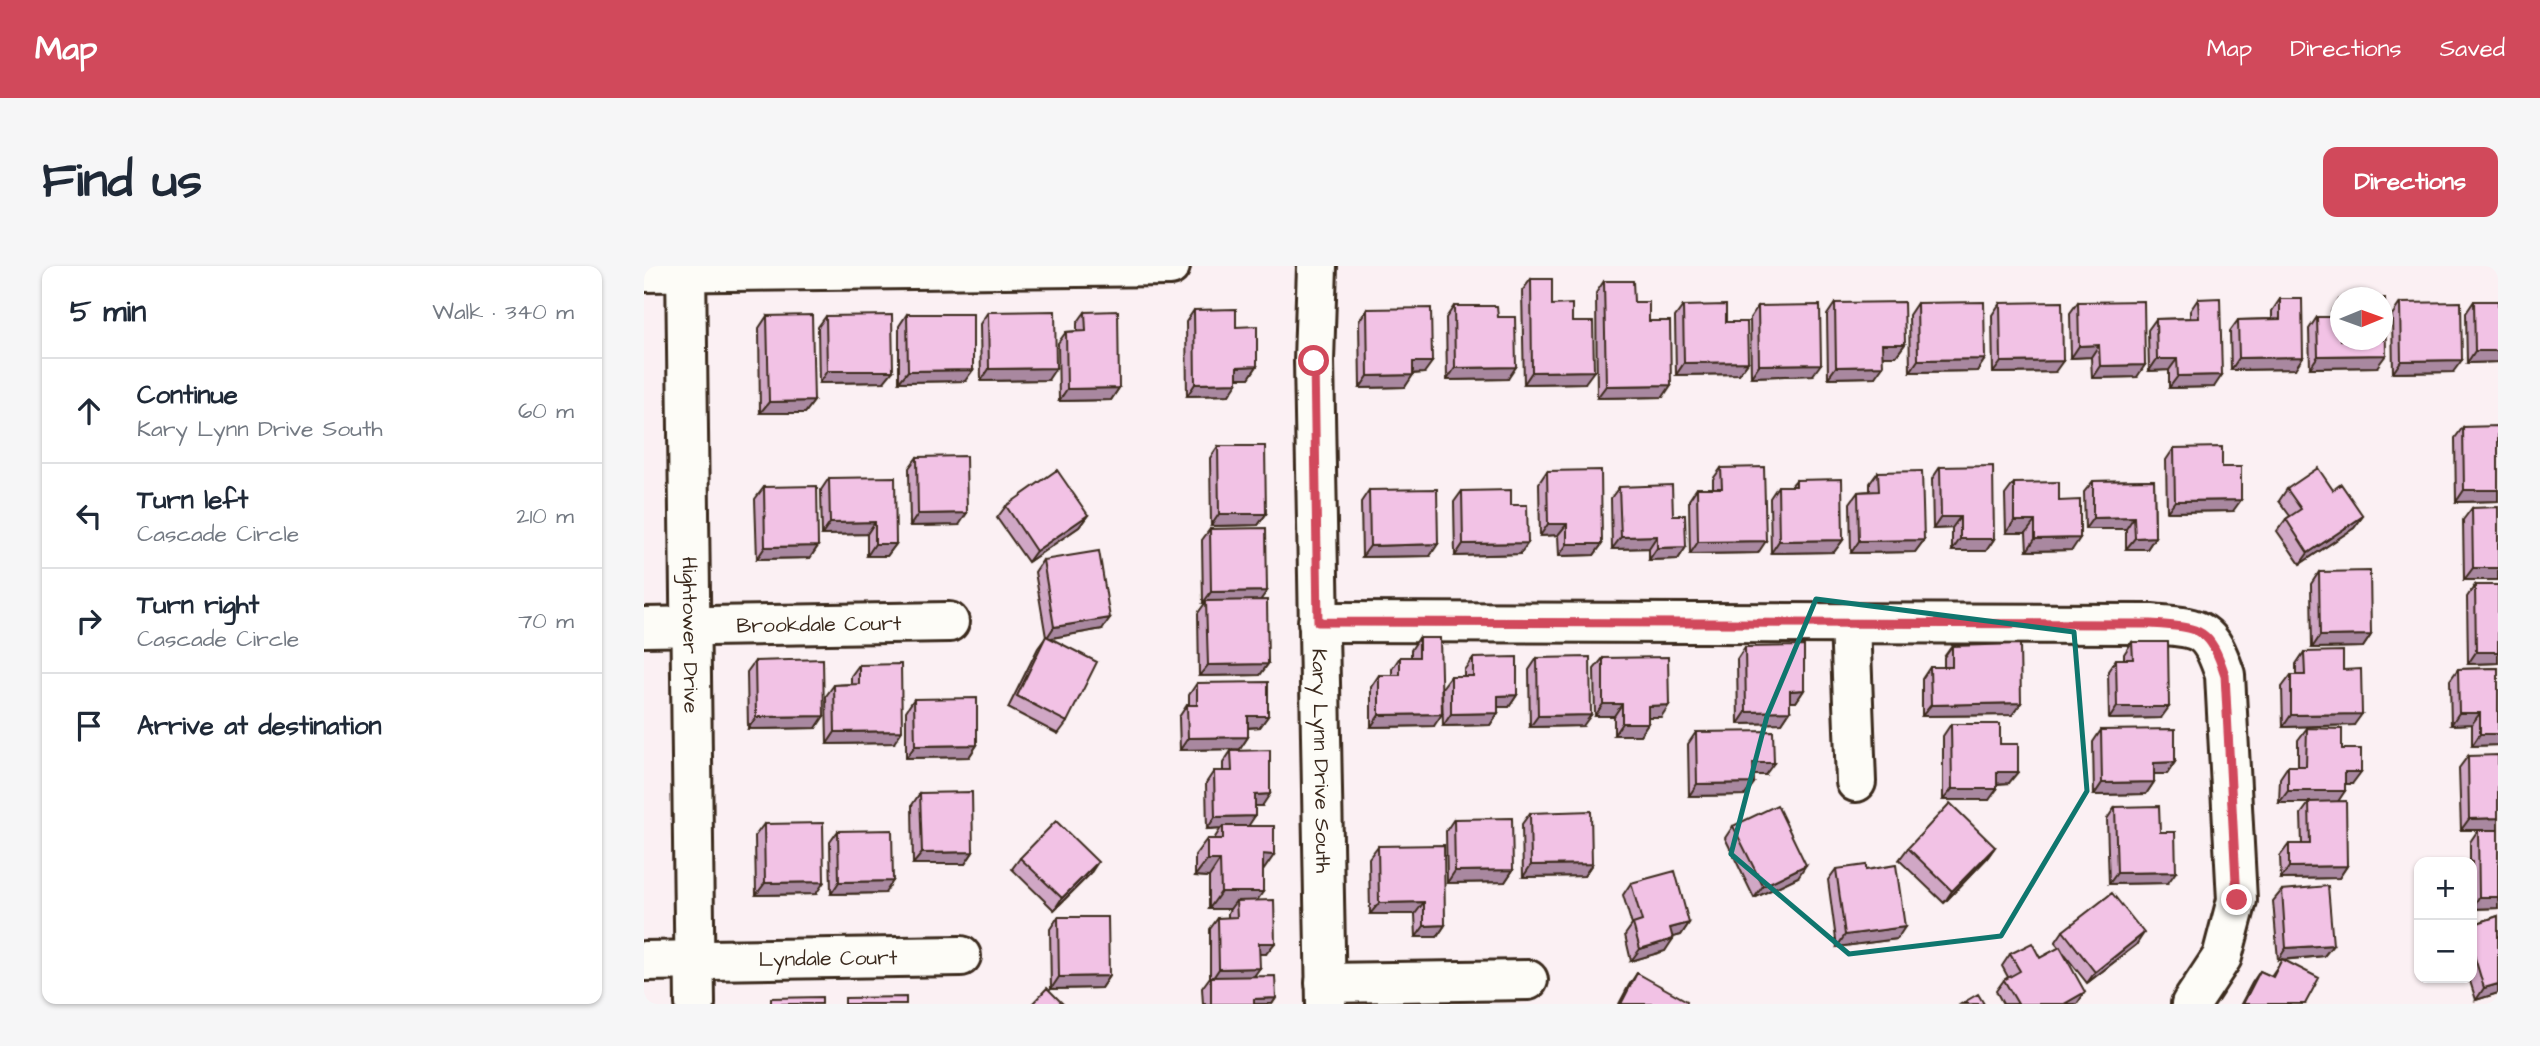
<!DOCTYPE html>
<html lang="en">
<head>
<meta charset="utf-8">
<style>
	:root { --surface:#fff; --page:#f6f6f7; --text:#1f2937; --muted:#747a83; --line:#e0e1e3; --accent:#d1495b }
	body { margin:0; font-family:"Architects Daughter",sans-serif; background:var(--page); color:var(--text) }
	.controls { position:absolute; right:21px; bottom:21px; display:grid; overflow:hidden; border-radius:14px; box-shadow:0 2px 5px #0004 }
	.controls button { width:63px; height:63px; display:grid; place-items:center; padding:0; border:0; border-bottom:2px solid var(--line); background:var(--surface); color:var(--text); font:35px sans-serif }
	.compass { position:absolute; left:1686px; top:21px; width:63px; height:63px; border-radius:50%; background:var(--surface); box-shadow:0 2px 5px #0004; rotate:89deg }
	.stop { position:absolute; width:21px; height:21px; margin:-16px; border:5px solid #d1495b; border-radius:50%; background:#fff }
	.stop.end { background:#d1495b; border-color:#fff; box-shadow:0 2px 7px #0008 }
	.list { margin:0; padding:0; list-style:none }
	h2 { display:flex; justify-content:space-between; align-items:center; height:91px; margin:0; padding:0 28px; font-size:30px }
	h2 small { font-size:23px; font-weight:400; color:var(--muted) }
	.list li { display:grid; grid-template-columns:46px 1fr auto; gap:21px; align-items:center; box-sizing:border-box; height:105px; padding:0 28px; border-top:2px solid var(--line) }
	.list b { display:block; font-size:26px; white-space:nowrap }
	.list p { margin:0; font-size:23px; white-space:nowrap; color:var(--muted) }
	.list em { font-size:23px; font-style:normal; color:var(--muted) }
	.icon { flex:none; width:38px; height:38px; fill:none; stroke:currentColor; stroke-width:2; stroke-linecap:round; stroke-linejoin:round }
	.map { position:relative; flex:none; width:1854px; height:738px; overflow:hidden; border-radius:14px }
	header { display:flex; align-items:center; gap:42px; box-sizing:border-box; height:98px; padding:0 35px; background:var(--accent); color:#fff }
	header strong { font-size:33px }
	nav { display:flex; gap:38px; margin-inline-start:auto; font-size:24px }
	.intro { display:flex; align-items:center; justify-content:space-between; box-sizing:border-box; height:168px; padding:0 42px }
	h1 { margin:0; font-size:49px }
	.button { padding:18px 32px; border-radius:14px; background:var(--accent); color:#fff; font-size:24px; font-weight:700 }
	main { display:flex; gap:42px; padding:0 42px }
	aside { flex:1; background:var(--surface); border-radius:14px; box-shadow:0 2px 5px #0004 }
	.map>svg:first-child { display:block }
	.lines { fill:none; stroke-linecap:round; stroke-linejoin:round }
	.minor-casing { stroke:#3b2a1e; stroke-width:44 }
	.major-casing { stroke:#3b2a1e; stroke-width:44 }
	.minor { stroke:#fdfcf7; stroke-width:38 }
	.major { stroke:#fdfcf7; stroke-width:38 }
	.wall { fill:#d0a7c5; stroke:#3b2a1e; stroke-width:2 }
	.shaded-wall { fill:#a988a0; stroke:#3b2a1e; stroke-width:2 }
	.building { fill:#f2c2e5; stroke:#3b2a1e; stroke-width:2 }
	.route { stroke:#d1495b; stroke-width:9 }
	.marked { fill:none; stroke:#0f766e; stroke-width:5; stroke-linejoin:round }
	.labels { text-anchor:middle; stroke-width:5; stroke-linejoin:round; paint-order:stroke }
	.street-label { font-size:21px; fill:#3b2a1e; stroke:#fdfcf7 }
</style>
</head>
<body>
<header>
<strong>Map</strong>
<nav><a>Map</a><a>Directions</a><a>Saved</a></nav>
</header>
<div class="intro"><h1>Find us</h1><a class="button">Directions</a></div>
<main>
<aside>
<h2>5 min<small>Walk · 340 m</small></h2>
<ul class="list">
<li><svg class="icon" aria-label="ahead" viewBox="0 0 24 24"><path d="M12 20V5M6 11l6-6 6 6"/></svg><div><b>Continue</b><p>Kary Lynn Drive South</p></div><em>60 m</em></li>
<li><svg class="icon" aria-label="left" viewBox="0 0 24 24"><path d="M17 20v-9H6M10 6l-5 5 5 5"/></svg><div><b>Turn left</b><p>Cascade Circle</p></div><em>210 m</em></li>
<li><svg class="icon" aria-label="right" viewBox="0 0 24 24"><path d="M7 20v-9h11M14 6l5 5-5 5"/></svg><div><b>Turn right</b><p>Cascade Circle</p></div><em>70 m</em></li>
<li><svg class="icon" aria-label="arrive" viewBox="0 0 24 24"><path d="M6 21V4h12l-3 4 3 4H6"/></svg><div><b>Arrive at destination</b></div></li>
</ul>
</aside>
<div class="map">
<svg width="1854" height="738" viewBox="0 0 1854 738">
	<rect width="100%" height="100%" fill="#fbf0f3"/>
	<filter id="ink" filterUnits="userSpaceOnUse"><feTurbulence type="fractalNoise" baseFrequency=".0143" numOctaves="2"/><feDisplacementMap in="SourceGraphic" scale="14" xChannelSelector="R" yChannelSelector="G"/><feConvolveMatrix kernelMatrix="1 2 1 2 8 2 1 2 1" color-interpolation-filters="sRGB"/></filter>
	<g filter="url(#ink)">
		<g class="lines">
			<g class="minor-casing">
				<g id="minor">
					<path id="s1" d="M673,0L670,95L682,738"/>
					<path d="M0,6L526,0"/>
					<path d="M674,356L1507,358C1556,362 1565,360 1581,409L1593,634L1578,691L1547,738"/>
					<path d="M1206,357L1212,516"/>
					<path id="s2" d="M0,361L305,356"/>
					<path id="s3" d="M0,695L317,690"/>
					<path d="M681,717L884,714"/>
				</g>
			</g>
			<g class="major-casing">
				<g id="major">
					<path id="s4" d="M42,0L51,738"/>
				</g>
			</g>
			<use href="#minor" class="minor"/>
			<use href="#major" class="major"/>
		</g>
		<path class="wall" d="M887,13L908,39L928,56L941,117L880,118L878,25Z
			M960,15L990,36L1005,55L1019,131L953,132L952,27Z
			M1554,33L1570,121L1525,122V104L1505,105L1504,64L1512,53L1546,52V45Z
			M1636,33L1651,103L1587,104L1586,65L1594,54L1628,53V45Z
			M1695,33L1733,101L1666,102L1665,63L1673,51H1687V45Z
			M1830,35H1854V96L1823,97L1822,47Z
			M1434,36L1493,111L1448,112L1447,91L1427,92L1426,47Z
			M1191,37L1261,78L1252,90H1239L1231,111L1184,112L1183,49Z
			M1273,37L1341,93L1333,105L1266,106L1265,49Z
			M1356,37L1411,106L1349,107L1348,49Z
			M1756,37L1809,106L1749,107L1748,49Z
			M810,40L854,51L864,113L803,114L802,52Z
			M1039,40L1082,56L1104,96L1095,108L1032,109L1031,51Z
			M1114,40L1169,109L1107,111L1106,52Z
			M723,43L780,107L769,108L761,121L716,122L715,55Z
			M550,44L592,61L613,100L605,112H593L585,129L543,130L542,56Z
			M344,46L404,114L337,115L336,58Z
			M441,46L475,122L467,134L415,135L414,77L422,66L433,65V57Z
			M263,48L321,115L255,116V60Z
			M123,50L170,135L161,147H116L115,62Z
			M182,50L240,116L175,117L174,61Z
			M1819,161L1854,235L1812,236L1811,172Z
			M574,180L622,248L614,259L567,260L566,192Z
			M1530,182L1589,245L1523,246L1522,194Z
			M273,191L315,259L266,260L265,202Z
			M1296,201L1350,273L1342,285H1308V262L1289,263L1288,213Z
			M1077,202L1114,287L1046,288L1045,234L1053,222H1069V213Z
			M903,205L958,278L950,289L915,290L914,269L896,270L895,217Z
			M1234,206L1280,274L1271,286L1207,287L1206,237L1214,226L1226,225V217Z
			M185,212L252,278L243,290H223V268L178,269L177,224Z
			M1152,214L1199,274L1190,286L1127,287L1126,232L1134,220H1147Z
			M1510,214L1511,271L1503,283H1482V263H1441L1440,226L1449,215Z
			M1370,217L1415,235L1428,284L1383,285L1382,267H1362L1361,229Z
			M120,221L174,280L166,292L113,293L111,233Z
			M975,221L1029,249L1042,281L1034,293L1005,294V282L968,283L967,232Z
			M1643,223L1689,224L1719,250L1710,262L1656,298L1633,265L1642,253L1646,250L1635,235Z
			M725,224L786,290L718,291L717,236Z
			M818,225L867,239L876,288L811,290L810,236Z
			M362,240L444,249L435,261L384,296L353,252Z
			M1828,242L1854,314H1820L1819,254Z
			M566,263L623,325L616,334L624,398L616,409L555,410L554,347L561,337H559L558,274Z
			M399,294L458,363L406,372L423,456L414,468L364,442L394,382L402,371L391,306Z
			M1675,306L1727,369L1719,381L1668,382L1667,318Z
			M1831,319L1854,397L1824,398L1823,331Z
			M775,372L790,460L727,461V421L735,409H748V403L756,391H767V384Z
			M1488,376L1517,452L1465,453L1464,405L1472,393H1480V388Z
			M1308,380L1377,437L1368,449L1278,450V413L1286,401H1300V391Z
			M1101,381L1160,424L1152,436H1146V445L1138,457L1094,458L1093,393Z
			M1660,386L1699,404L1710,459L1639,461L1638,421L1647,409H1652V398Z
			M829,392L873,429L865,441H854V447L846,459L799,460L798,422L807,410H820V404Z
			M893,392L939,460L886,461L885,404Z
			M959,392L1017,451H1004V457L996,469H970V450H951L950,403Z
			M111,395L172,462L104,463L103,406Z
			M215,399L250,477L183,478L182,430L190,419L207,418V410Z
			M1854,402V479L1828,480V458L1807,459L1806,414L1814,403Z
			M553,417L624,450L616,461L604,462V471L596,483L536,484L535,451L543,439H545V429Z
			M270,433L333,479L325,491L262,492V445Z
			M1307,458L1356,478L1365,517L1353,518L1345,534H1299V470Z
			M1663,462L1698,483L1708,518H1701L1694,536L1703,600L1695,612L1637,613L1636,590L1645,578H1658L1657,548L1665,537H1635L1636,512L1644,500H1654V474Z
			M1457,464L1531,496L1523,508H1510V516L1502,528L1450,529L1449,476Z
			M1052,466L1121,509H1109L1110,517L1101,529L1045,530L1044,478Z
			M587,485L618,540H611L604,560L619,605L613,635L622,688H615L611,710L632,732L628,738H559L558,722L566,711V663L574,652H584V647L586,643H565V611L551,610V589L563,573H570L577,562L563,563L562,517L570,505H579V497Z
			M1824,490L1854,642L1828,643V596H1826V576L1834,564H1817L1815,502Z
			M276,527L329,586L321,598H269L268,539Z
			M1471,541L1524,617L1465,618L1463,553Z
			M886,547L948,598L940,610L879,611L878,558Z
			M810,553L869,604L861,616L803,617L802,565Z
			M120,558L172,628L112,629L111,570Z
			M1089,560L1154,611L1110,632L1081,572Z
			M194,565L241,627L187,628L186,576Z
			M734,580L801,659L793,671H772L771,648H726L725,592Z
			M1351,581L1343,592L1300,637L1255,594L1264,582Z
			M376,592L446,608L410,644L368,603Z
			M1192,603L1222,604L1253,673L1193,681L1184,614Z
			M987,617L1045,657L1037,669L1029,671L1021,685L987,695L981,669L988,659L979,629Z
			M1638,624L1689,679L1680,690L1638,694L1661,738H1597L1608,717L1616,705L1627,710L1638,694H1634L1629,635Z
			M1854,650V727L1832,734L1825,712H1828V659Z
			M414,651L465,710L457,722L407,723L406,663Z
			M1419,665L1492,679L1443,717L1421,689L1433,738H1359L1352,725L1360,714L1364,711L1358,700L1366,688L1396,692L1415,682L1411,677Z
			M993,707L1042,738H975L985,719Z"/>
		<path class="shaded-wall" d="M1238,78H1261L1252,90H1230Z
			M1455,79L1447,91L1427,92L1435,80Z
			M1831,85H1854V96L1823,97Z
			M1742,89L1733,101L1666,102L1674,90Z
			M1659,91L1651,103L1587,104L1595,92Z
			M1341,93L1333,105L1266,106L1274,94Z
			M1513,93H1533L1525,104L1505,105Z
			M1818,94L1809,106L1749,107L1757,95Z
			M1419,95L1411,106L1349,107L1357,96Z
			M769,96H788L780,107L761,108Z
			M1104,96L1095,108L1032,109L1040,97Z
			M1177,98L1169,109L1107,111L1115,99Z
			M1501,99L1493,111L1448,112L1456,100Z
			M613,100L605,112H585L593,101Z
			M1239,100L1231,111L1184,112L1192,101Z
			M872,101L864,113L803,114L811,102Z
			M412,102L404,114L337,115L345,103Z
			M329,104L321,115L255,116L264,105Z
			M183,105H249L240,116L175,117Z
			M950,105L941,117L880,118L888,106Z
			M769,109L761,121L716,122L724,110Z
			M1578,109L1570,121L1525,122L1534,110Z
			M593,117L585,129L543,130L551,118Z
			M1027,119L1019,131L953,132L962,120Z
			M475,122L467,134L415,135L423,123Z
			M170,135L161,147H116L125,136Z
			M1820,224H1854V235L1812,236Z
			M1597,234L1589,245L1523,246L1531,235Z
			M323,247L315,259L266,260L274,248Z
			M575,248H622L614,259L567,260Z
			M444,249L435,261L384,296L392,285Z
			M1719,250L1710,262L1656,298L1664,287Z
			M1297,251H1316L1308,262L1289,263Z
			M1490,251L1482,263H1441L1449,252Z
			M1370,255H1391L1382,267H1362Z
			M231,256L223,268L178,269L186,257Z
			M904,258H923L914,269L896,270Z
			M1013,270L1005,282L968,283L977,271Z
			M1511,271L1503,283H1482L1491,272Z
			M1436,272L1428,284L1383,285L1391,273Z
			M1316,273H1350L1342,285H1308Z
			M1199,274L1190,286L1127,287L1135,275Z
			M1280,274L1271,286L1207,287L1215,275Z
			M1122,275L1114,287L1046,288L1054,276Z
			M884,277L876,288L811,290L819,278Z
			M231,278H252L243,290H223Z
			M794,278L786,290L718,291L726,280Z
			M923,278H958L950,289L915,290Z
			M174,280L166,292L113,293L121,281Z
			M1042,281L1034,293L1005,294L1013,282Z
			M1829,302H1854V314H1820Z
			M623,325L615,336L562,335L561,337H559L567,326Z
			M466,352L458,363L402,373L410,361Z
			M1727,369L1719,381L1668,382L1676,370Z
			M1832,386H1854V397L1824,398Z
			M624,398L616,409L555,410L564,399Z
			M1160,424L1152,436H1138L1146,425Z
			M873,429L865,441H846L854,430Z
			M1377,437L1368,449L1278,450L1287,439Z
			M959,438H978L970,450H951Z
			M1025,439L1017,451H995L1004,440Z
			M1473,441H1525L1517,452L1465,453Z
			M1146,445L1138,457L1094,458L1102,446Z
			M854,447L846,459L799,460L807,448Z
			M1815,447H1836L1828,458L1807,459Z
			M798,448L790,460L727,461L735,449Z
			M1718,448L1710,459L1639,461L1647,449Z
			M947,449L939,460L886,461L894,450Z
			M180,450L172,462L104,463L112,451Z
			M604,450H624L616,461L596,462Z
			M978,457H1004L996,469H970Z
			M258,465L250,477L183,478L191,466Z
			M1836,468H1854V479L1828,480Z
			M604,471L596,483L536,484L544,472Z
			M333,479L325,491L262,492L271,480Z
			M1531,496L1523,508H1502L1510,497Z
			M1109,497H1130L1121,509H1101Z
			M1353,506H1374L1365,517L1345,518Z
			M1701,506H1717L1708,518H1693Z
			M1510,516L1502,528L1450,529L1458,517Z
			M1110,517L1101,529L1045,530L1053,518Z
			M1308,523H1353L1345,534H1299Z
			M1644,525H1701L1693,537H1635Z
			M626,528L618,540H603L611,529Z
			M611,550L603,562L579,560L577,562L563,563L571,551Z
			M1854,552V564H1817L1825,553Z
			M1351,581L1343,592L1300,637L1308,625Z
			M329,586L321,598H269L278,587Z
			M619,588L630,589L619,605Z
			M563,594H576L565,611L551,610Z
			M454,596L446,608L410,644L418,632Z
			M948,598L940,610L879,611L887,599Z
			M1162,599L1154,611L1110,632L1119,620Z
			M1703,600L1695,612L1637,613L1645,601Z
			M869,604L861,616L803,617L811,605Z
			M1532,606L1524,617L1465,618L1473,607Z
			M249,615L241,627L187,628L195,616Z
			M180,616L172,628L112,629L121,617Z
			M577,626H619L607,643L592,635L586,643H565Z
			M1835,631H1854V642L1828,643Z
			M780,636L771,648H726L735,637Z
			M1045,657L1037,669L1018,674L1026,662Z
			M801,659L793,671H772L780,660Z
			M1261,661L1253,673L1193,681L1201,669Z
			M1500,667L1492,679L1443,717L1451,706Z
			M1029,673L1021,685L987,695L996,683Z
			M615,677H631L622,688H607Z
			M1689,679L1680,690L1634,694L1642,682Z
			M616,702L607,714L567,715L575,703Z
			M465,710L457,722L407,723L415,711Z
			M1854,718V727L1832,734L1840,722Z
			M1441,726L1433,738H1420Z
			M632,732L628,738H606L610,733Z"/>
		<path class="building" d="M887,13H908V39L928,38V56H949L950,105L888,106Z
			M960,15H989L990,36H1005V55H1026L1027,119L962,120Z
			M1576,32L1578,109L1534,110L1533,93H1513L1512,53L1555,52L1554,33Z
			M1739,32H1741L1742,89L1674,90L1673,51H1695V33H1697V74H1739Z
			M1636,33H1658L1659,91L1595,92L1594,54L1636,53Z
			M1500,35L1501,99L1456,100L1455,79L1435,80L1434,36Z
			M1830,35H1854V85H1831Z
			M1260,36L1261,78H1238L1239,100L1192,101L1191,37Z
			M1340,36L1341,93L1274,94L1273,37Z
			M1418,36L1419,95L1357,96L1356,37Z
			M1817,36L1818,94L1757,95L1756,37Z
			M1082,39V56H1103L1104,96L1040,97L1039,40Z
			M1176,39L1177,98L1115,99L1114,40Z
			M810,40H853L854,51H871L872,101L811,102Z
			M787,42L788,96H769V109L724,110L723,43Z
			M592,43V61L613,60V100L593,101V117L551,118L550,44Z
			M411,45L412,102L345,103L344,46Z
			M474,45L475,122L423,123L422,66L442,65L441,46Z
			M263,48H329V104L264,105Z
			M168,49L170,135L125,136L123,50Z
			M248,49L249,105H183L182,50Z
			M1854,160V224H1820L1819,161Z
			M574,180H621L622,248H575Z
			M1578,181V201H1597V234L1531,235L1530,182Z
			M322,190L323,247L274,248L273,191Z
			M1349,200L1350,273H1316V251H1297L1296,201Z
			M1120,201L1122,275L1054,276L1053,222H1078L1077,202Z
			M1674,202L1689,224L1697,218L1719,250L1664,287L1642,253L1657,243L1643,223Z
			M413,204L444,249L392,285L362,240Z
			M957,204L958,278H923V258H904L903,205Z
			M1278,205L1280,274L1215,275L1214,226L1235,225L1234,206Z
			M251,211L252,278H231V256L186,257L185,212Z
			M1198,213L1199,274L1135,275L1134,220H1152V214Z
			M1510,214L1511,271L1491,272L1490,251L1449,252V215Z
			M1415,216V235L1436,234V272L1391,273V255H1370V217Z
			M1028,219L1029,249H1041L1042,281L1013,282V270L977,271L975,221Z
			M173,220L174,280L121,281L120,221Z
			M793,223L794,278L726,280L725,224Z
			M867,224V239H883L884,277L819,278L818,225Z
			M1854,241V302H1829L1828,242Z
			M622,262L623,325L567,326L566,263Z
			M455,285L466,352L410,361L399,294Z
			M1726,305L1727,369L1676,370L1675,306Z
			M1831,319H1854V386H1832Z
			M623,334L624,398L564,399L562,335Z
			M402,370L453,396L423,456L373,430Z
			M775,372H796L798,448L735,449V409H756V391H775Z
			M1488,376H1524L1525,441H1473L1472,393H1489Z
			M1376,378L1377,437L1287,439L1286,401H1308V380Z
			M1160,380V424L1146,425V445L1102,446L1101,381Z
			M1699,385V404L1717,403L1718,448L1647,449V409H1661L1660,386Z
			M873,391V429L854,430V447L807,448V410H829V392Z
			M946,391L947,449L894,450L893,392Z
			M1024,391L1025,439L1004,440V457H978V438H959V392Z
			M179,393L180,450L112,451L111,395Z
			M257,398L258,465L191,466L190,419L215,418V399Z
			M1854,402V468H1836V447H1815L1814,403Z
			M624,416V450H604V471L544,472L543,439H553V417Z
			M333,432V479L271,480L270,433Z
			M1307,458H1356V478H1374V506H1353V523H1308Z
			M1663,462L1698,463V483H1717V506H1701V525H1644V500H1662Z
			M1531,463V496L1510,497V516L1458,517L1457,464Z
			M1129,465L1130,497H1109L1110,517L1053,518L1052,466Z
			M626,484V528L611,529V550L571,551L570,505H588L587,485Z
			M1854,489V552L1825,553L1824,490Z
			M328,526L329,586L278,587L276,527Z
			M1702,535L1703,600L1645,601V578H1666L1665,536Z
			M1306,537L1351,581L1308,625L1264,582Z
			M1133,539L1162,599L1119,620L1089,560Z
			M1515,540L1516,566H1531L1532,606L1473,607L1471,541Z
			M947,545L948,598L887,599L886,547Z
			M868,552L869,604L811,605L810,553Z
			M412,555L454,596L418,632L376,592Z
			M179,557L180,616L121,617L120,558Z
			M579,560H630V589L619,588V626H577L576,594H563V573H579Z
			M248,564L249,615L195,616L194,565Z
			M1834,564H1854V631H1835Z
			M800,579L801,659L780,660V636L735,637L734,580Z
			M1222,599V604L1252,599L1261,661L1201,669L1192,603Z
			M1031,605L1045,657L1026,662L1029,673L996,683L989,658L998,655L987,617Z
			M1684,620L1689,679L1642,682L1638,624Z
			M1468,627L1500,667L1451,706L1419,665Z
			M630,634L631,677H615L616,702L575,703L574,652L593,651L592,635Z
			M1854,650V718L1840,722L1828,682V659Z
			M414,651H464L465,710L415,711Z
			M1388,677L1396,692L1416,681L1441,726L1420,738H1374L1360,714L1376,705L1366,688Z
			M1638,693L1675,712L1661,738H1599L1616,705L1629,711Z
			M993,707L1043,735L1042,738H977Z
			M631,710L632,732L610,733V738H567V711Z
			M403,722L419,738H388Z
			M1334,728L1340,738H1317Z
			M178,731V738H127V732Z
			M262,731V738H201V732Z"/>
	</g>
	<g class="lines" filter="url(#ink)">
		<path class="route" d="M670,95L674,356L1507,358C1556,362 1565,360 1581,409L1593,634"/>
	</g>
	<path class="marked" d="M1172,333L1430,366L1443,525L1357,670L1205,688L1087,588L1123,450Z"/>
	<g class="labels">
		<g class="street-label">
			<text dy="7" stroke="none"><textPath href="#s2" startOffset="175">Brookdale Court</textPath></text>
			<text dy="7" stroke="none"><textPath href="#s4" startOffset="369">Hightower Drive</textPath></text>
			<text dy="7" stroke="none"><textPath href="#s1" startOffset="495">Kary Lynn Drive South</textPath></text>
			<text dy="7" stroke="none"><textPath href="#s3" startOffset="184">Lyndale Court</textPath></text>
		</g>
	</g>
</svg>
<div class="controls">
<button>+</button>
<button>−</button>
</div>
<svg class="compass" viewBox="-18 -18 36 36"><path d="M0-13l5 13h-10z" fill="#e53935"/><path d="M0 13l5-13h-10z" fill="#747a83"/></svg>
<div class="stop" style="left:670px;top:95px"></div>
<div class="stop end" style="left:1593px;top:634px"></div>
</div>
</main>
</body>
</html>
